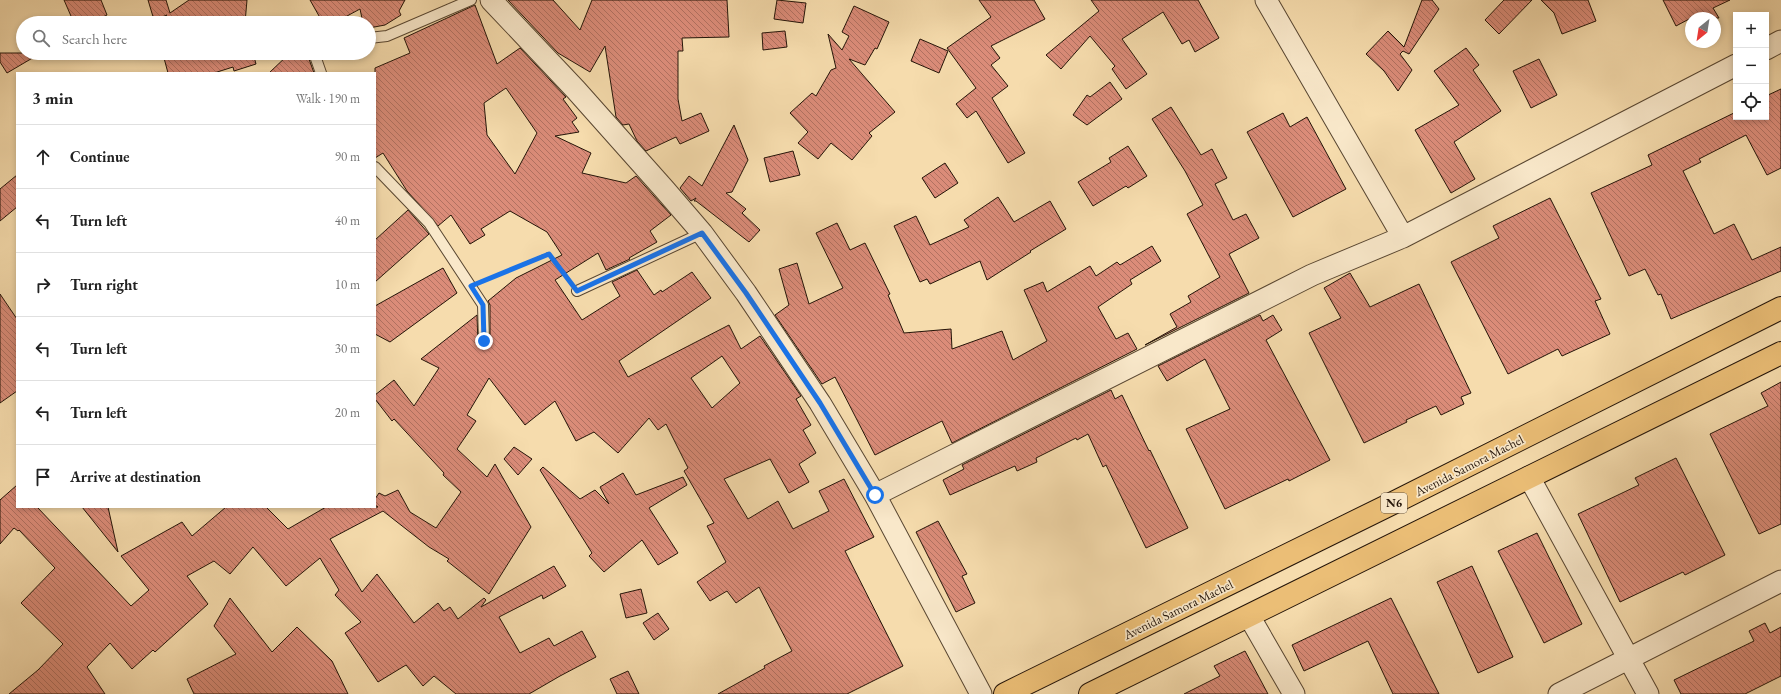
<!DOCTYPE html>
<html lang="en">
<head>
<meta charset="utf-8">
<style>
	:root { --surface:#fff; --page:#f6f6f6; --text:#222; --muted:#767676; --line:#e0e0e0 }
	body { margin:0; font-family:"EB Garamond",serif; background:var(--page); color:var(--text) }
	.controls { position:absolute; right:12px; top:12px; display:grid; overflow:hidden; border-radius:0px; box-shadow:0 2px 6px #0003 }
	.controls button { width:36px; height:36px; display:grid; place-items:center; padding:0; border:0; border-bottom:1px solid var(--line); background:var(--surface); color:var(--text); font:20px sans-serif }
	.compass { position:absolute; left:1685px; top:12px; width:36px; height:36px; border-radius:50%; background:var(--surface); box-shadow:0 2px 6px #0003; rotate:210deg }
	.stop { position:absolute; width:12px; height:12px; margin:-9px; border:3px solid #1a73e8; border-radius:50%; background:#fff }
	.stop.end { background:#1a73e8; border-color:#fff; box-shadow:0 1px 4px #0008 }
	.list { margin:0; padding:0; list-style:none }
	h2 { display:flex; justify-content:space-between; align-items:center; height:52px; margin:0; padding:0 16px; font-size:17px }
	h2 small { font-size:13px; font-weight:400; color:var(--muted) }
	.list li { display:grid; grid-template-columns:26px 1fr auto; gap:12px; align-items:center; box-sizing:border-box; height:64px; padding:0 16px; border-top:1px solid var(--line) }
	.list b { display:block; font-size:15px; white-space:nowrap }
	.list em { font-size:13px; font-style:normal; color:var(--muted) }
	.icon { flex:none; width:22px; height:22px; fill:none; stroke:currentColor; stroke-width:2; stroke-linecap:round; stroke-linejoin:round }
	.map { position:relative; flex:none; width:1781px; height:694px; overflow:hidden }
	.search { position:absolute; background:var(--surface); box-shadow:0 2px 6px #0003; left:16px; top:16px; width:360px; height:44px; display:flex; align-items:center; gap:10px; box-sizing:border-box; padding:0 14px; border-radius:22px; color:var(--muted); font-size:15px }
	.panel { position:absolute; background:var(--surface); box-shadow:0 2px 6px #0003; left:16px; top:72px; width:360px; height:436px; border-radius:0px }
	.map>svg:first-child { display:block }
	.building { fill:url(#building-back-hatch); stroke:#241408; fill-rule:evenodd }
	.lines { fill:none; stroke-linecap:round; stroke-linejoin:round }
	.service-casing { stroke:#584631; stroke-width:12 }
	.minor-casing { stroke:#584631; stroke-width:23 }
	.trunk-casing { stroke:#241408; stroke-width:24 }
	.path { stroke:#241408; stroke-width:2.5; stroke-dasharray:3 2; stroke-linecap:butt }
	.service { stroke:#f9e8ca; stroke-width:10 }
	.minor { stroke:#f9e8ca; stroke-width:21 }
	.trunk { stroke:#ebbe76; stroke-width:22 }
	.route { stroke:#1a73e8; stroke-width:5 }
	.labels { text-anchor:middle; stroke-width:3.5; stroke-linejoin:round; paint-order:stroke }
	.shield { fill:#f9e8ca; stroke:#645442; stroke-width:1 }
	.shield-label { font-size:12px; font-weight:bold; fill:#241408 }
	.street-label { font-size:13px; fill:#241408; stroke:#f9e8ca }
</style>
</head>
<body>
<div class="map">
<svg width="1781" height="694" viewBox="0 0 1781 694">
	<defs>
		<pattern id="building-back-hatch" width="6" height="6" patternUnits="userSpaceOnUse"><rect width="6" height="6" fill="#db8c79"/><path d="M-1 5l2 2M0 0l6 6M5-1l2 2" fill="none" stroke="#b17161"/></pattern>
	</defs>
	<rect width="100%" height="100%" fill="#f6dcad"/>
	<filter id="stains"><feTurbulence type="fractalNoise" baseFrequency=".005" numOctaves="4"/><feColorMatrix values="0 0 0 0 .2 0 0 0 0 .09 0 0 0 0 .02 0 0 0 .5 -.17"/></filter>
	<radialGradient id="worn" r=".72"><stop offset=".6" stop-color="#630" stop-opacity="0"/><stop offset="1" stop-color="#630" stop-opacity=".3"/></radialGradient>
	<path class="building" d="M64,0H101L107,15L90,23H74Z
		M148,0H166L170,13L189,0H247L245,23H155L167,15L154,20Z
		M310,0H405L399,11L401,15L385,25L369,28V23H363L360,9L334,23H323Z
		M508,0H553L580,30L592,0H727L729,37L682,38L683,51H678V99L682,121L701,113L709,131L680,144L676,137L646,151L637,141L629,124L623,125L616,117L605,46L590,72L558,53Z
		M777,0L806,3L803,23L774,19Z
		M979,0H1034L1045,19L991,46L1000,58L991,65L1008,86L992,98L1025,153L1008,163L976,111L967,118L956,104L976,88L947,48L991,17Z
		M1091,0H1198L1219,38L1195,52L1189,40L1182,44L1163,12L1122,39L1147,74L1126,89L1112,69L1115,66L1090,36L1061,69L1046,55L1099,11Z
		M1422,0H1432L1439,9L1409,54L1403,51L1400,54L1412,70L1398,91L1384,71L1366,54L1388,31L1404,47Z
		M1504,0H1532L1499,34L1485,20Z
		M1541,0H1588L1596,21L1562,34L1554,13Z
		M1663,0H1730L1713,8L1719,18H1691L1676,26Z
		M475,5L497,64L520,48L566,97L563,99L577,118L572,122L579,132L555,136L591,153L582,173L626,183L636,176L671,215L650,231L657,242L629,258L630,259L606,270L598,253L555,280L582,320L620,296L612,282L637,270L654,295L661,290L662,292L692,272L711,298L619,361L628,377L729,325L741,349L760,336L801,396L796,399L811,425L803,430L816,453L799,464L809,482L789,493L770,459L724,479L748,519L778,501L793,529L829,511L819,491L844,479L874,537L845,551L903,666L847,694H718L765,668L764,666L792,651L759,587L736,603L727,591L710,601L697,582L726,562L707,526L714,523L684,471L688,468L666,424L658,430L649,418L618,453L594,432L576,441L555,401L525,425L489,378L467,415L476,421L457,449L487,477L495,464L531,527L489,594L447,561L449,559L429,547L383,511L330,539L362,592L377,574L414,623L438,603L444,611L450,607L458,619L484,598L486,600L481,607L554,566L566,586L543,599L542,595L499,617L520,653L549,638L554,646L582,631L596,657L560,676L529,694H456L434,676L423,686L406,665L378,682L345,633L361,622L335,595L339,590L320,558L286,586L253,547L230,574L214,561L187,576L208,604L155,652L153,650L132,669L110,643L87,667L105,694H9L38,670L63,644L21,603L55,568L19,530L18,531L14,528L0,544V500L17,485V507H37L131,606L149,590L121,556L182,522L192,536L226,507H266L288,529L326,507H378L375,505V499L379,493L385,496L398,490L410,512L436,528L461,492L443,475L444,473L394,419L392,421L375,399V395L394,380L414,406L439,368L421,359L477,315L478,344L484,347L488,346L490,341V305L488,301L516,278L562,255L547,232L510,211L481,229L485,235L470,244L451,215L438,226L407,191L383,153L375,158V68L410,53L404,38ZM506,88L537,133L515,174L487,135L484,103ZM722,356L740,383L712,408L691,378Z
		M854,6L889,22L877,49L875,48L865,65L849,59L895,112L869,133L872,136L852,160L831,143L818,159L798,143L808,132L790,113L812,93L816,96L831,70L836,68L828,34L842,50L849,36L842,32Z
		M785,31L787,47L763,50L762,33Z
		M920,39L948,51L939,73L911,61Z
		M1466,48L1479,65L1473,70L1501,111L1454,142L1475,179L1451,193L1415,130L1459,105L1434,71Z
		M0,53H41L7,73L0,62Z
		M184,53H253L256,64L234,71L233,67L214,73H168L164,58Z
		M290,53H305L309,59L314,73H269Z
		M1539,59L1557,95L1531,108L1513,71Z
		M1110,82L1122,99L1087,125L1073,115L1087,95L1090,97Z
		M1781,89V168L1767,175L1746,135L1699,159L1701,162L1683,171L1714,234L1734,224L1752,260L1781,247V271L1671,319L1661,294L1658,295L1645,269L1629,276L1591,193L1652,165L1648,155L1736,112V117H1766V96Z
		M1171,107L1201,155L1212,149L1227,178L1215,184L1233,220L1246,214L1259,238L1229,254L1249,293L1145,345L1177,327L1170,314L1191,302L1188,296L1220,277L1187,214L1203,205L1185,171L1152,119Z
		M1283,113L1290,127L1307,117L1346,189L1293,217L1247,132Z
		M734,125L748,160L732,192L726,193L746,209L742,213L760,230L749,242L696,201H694L696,198L691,201L680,188L689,176L702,186Z
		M1128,146L1147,176L1128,188L1126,186L1093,206L1078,182L1111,162L1109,158Z
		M793,151L800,175L770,182L764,158Z
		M945,163L958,183L935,198L922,178Z
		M17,175V207L0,221V189Z
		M998,197L1014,222L1050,201L1066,229L1030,251L1031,252L987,280L980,261L930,284L927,279L920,282L894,226L916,216L930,245L969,227L964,220Z
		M1550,198L1601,299L1595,301L1610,334L1562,356L1558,349L1508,374L1451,262L1499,238L1493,226Z
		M408,210L429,234L375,282V240Z
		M837,223L850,250L865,243L890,294L888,295L904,333L951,329L952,349L1002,331L1013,360L1047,341L1024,290L1043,282L1047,292L1090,266L1096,276L1117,262L1120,265L1152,246L1161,261L1130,280L1132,284L1098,307L1116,339L1128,333L1137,349L952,443L942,421L875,455L835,377L822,384L775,315L789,305L779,269L797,263L809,304L843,288L816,233Z
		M443,268L457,293L390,342L375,334V306Z
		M1350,273L1370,307L1419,284L1471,393L1461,397L1464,404L1441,415L1436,406L1406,420L1407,422L1364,443L1309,333L1341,318L1324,288Z
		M0,294L17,319V391L0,403Z
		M1260,315L1263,321L1273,315L1282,330L1266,340L1330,460L1289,481L1288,479L1225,509L1186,429L1230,409L1205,359L1167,381L1158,366Z
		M1781,382V524L1759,534L1710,434L1768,406L1761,393Z
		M1111,390L1115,399L1122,395L1149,451L1150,450L1188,528L1146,548L1106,465L1103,467L1088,434L1077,440L1076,438L1036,458L1037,462L1017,471L1015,466L950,495L943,480L964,469L962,465Z
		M514,447L532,459L518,475L504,459Z
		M1676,458L1725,555L1685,575L1683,572L1620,602L1578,514L1639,485L1635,478Z
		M543,467L580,499L595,490L609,504L600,487L623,473L636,495L683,477L687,485L649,508L678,553L658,565L642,540L604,572L589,556L592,553L540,470Z
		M82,507H108L118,552Z
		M938,521L967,574L962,576L975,603L956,612L916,532Z
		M1537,533L1582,624L1544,643L1498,551Z
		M1472,566L1513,657L1478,673L1437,582Z
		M641,589L647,613L626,618L620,594Z
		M230,598L272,652L297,627L332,661L348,694H194L187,679L236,654L214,626Z
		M1391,598L1439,694H1393L1368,641L1304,671L1292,645Z
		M658,613L669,629L654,640L643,623Z
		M1765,623L1770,633L1781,627V676L1745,694H1681L1674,680L1754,641L1749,631Z
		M1245,651L1268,694H1184L1220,676L1214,666Z
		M628,671L639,694H617L610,679Z"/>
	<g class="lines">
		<g class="service-casing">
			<path id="service" d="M369,38L387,36L471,0
				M314,53L321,73
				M375,167L429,223L483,305L484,341
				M577,291L702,233"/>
		</g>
		<g class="minor-casing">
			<path id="minor" d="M491,0L576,90L665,190L702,233L746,293L820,403L875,495L981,694
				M1266,0L1403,237
				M1766,49L1781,41
				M1529,477L1648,694
				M875,495L1312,275L1403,237L1736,65
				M1249,616L1294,694
				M1559,694L1781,581"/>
		</g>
		<g class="trunk-casing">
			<path id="trunk" d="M1005,694L1391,504L1781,308
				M1090,694L1781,353"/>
		</g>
		<path class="path" d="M486,280L549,253L568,278"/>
		<use href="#service" class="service"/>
		<use href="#minor" class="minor"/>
		<use href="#trunk" class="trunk"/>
	</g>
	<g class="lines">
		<path class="route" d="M484,341L483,305L471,286L549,254L577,291L702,233L746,293L820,403L875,495"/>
	</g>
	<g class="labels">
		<rect class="shield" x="1381" y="493" width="26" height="20" rx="3"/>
		<g class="shield-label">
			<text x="1394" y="507">N6</text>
		</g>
		<g class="street-label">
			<text transform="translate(1469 465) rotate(-27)" y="5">Avenida Samora Machel</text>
			<text transform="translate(1178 609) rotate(-26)" y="5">Avenida Samora Machel</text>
		</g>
	</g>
	<rect width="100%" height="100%" filter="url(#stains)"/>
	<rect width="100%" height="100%" fill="url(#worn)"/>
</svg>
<div class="controls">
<button>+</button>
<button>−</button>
<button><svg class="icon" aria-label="locate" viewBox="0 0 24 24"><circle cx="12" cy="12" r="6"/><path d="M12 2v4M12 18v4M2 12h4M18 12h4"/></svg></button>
</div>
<svg class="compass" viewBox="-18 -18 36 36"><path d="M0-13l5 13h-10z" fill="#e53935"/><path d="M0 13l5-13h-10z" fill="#767676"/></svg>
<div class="stop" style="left:875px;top:495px"></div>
<div class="stop end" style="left:484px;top:341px"></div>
<div class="search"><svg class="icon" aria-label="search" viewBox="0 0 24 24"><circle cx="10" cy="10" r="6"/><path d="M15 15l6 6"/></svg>Search here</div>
<section class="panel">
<h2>3 min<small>Walk · 190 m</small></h2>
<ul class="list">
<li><svg class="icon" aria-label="ahead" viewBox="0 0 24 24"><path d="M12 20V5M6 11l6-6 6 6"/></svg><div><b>Continue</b></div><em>90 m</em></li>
<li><svg class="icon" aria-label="left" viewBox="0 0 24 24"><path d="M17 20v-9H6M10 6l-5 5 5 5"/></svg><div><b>Turn left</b></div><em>40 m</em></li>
<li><svg class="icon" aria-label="right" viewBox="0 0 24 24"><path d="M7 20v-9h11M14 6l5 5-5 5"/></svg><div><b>Turn right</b></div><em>10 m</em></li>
<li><svg class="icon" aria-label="left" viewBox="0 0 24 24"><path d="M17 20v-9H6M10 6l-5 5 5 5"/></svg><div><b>Turn left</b></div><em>30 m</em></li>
<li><svg class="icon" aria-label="left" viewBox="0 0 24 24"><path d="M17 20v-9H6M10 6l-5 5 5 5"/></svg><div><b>Turn left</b></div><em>20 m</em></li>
<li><svg class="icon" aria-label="arrive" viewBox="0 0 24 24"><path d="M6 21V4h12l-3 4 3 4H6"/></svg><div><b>Arrive at destination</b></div></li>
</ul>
</section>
</div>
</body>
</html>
